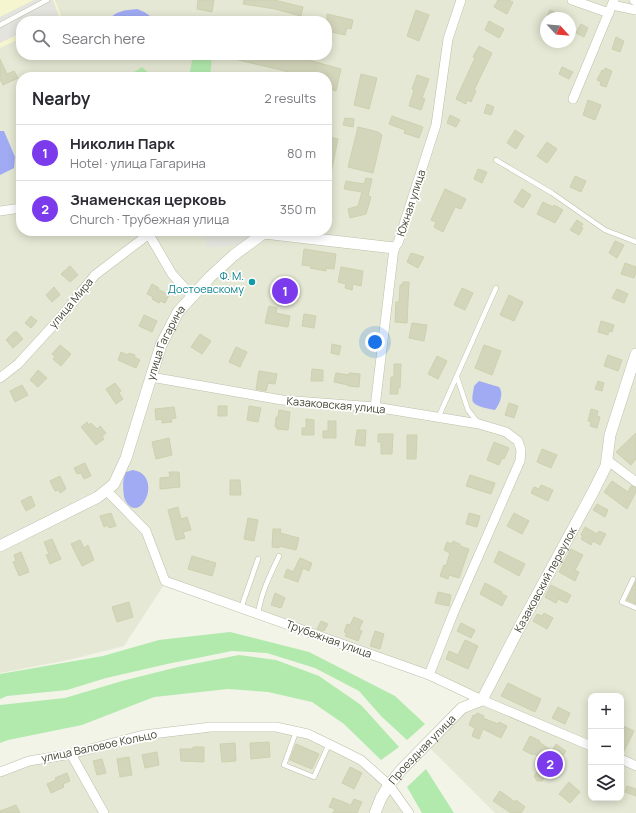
<!DOCTYPE html>
<html lang="en">
<head>
<meta charset="utf-8">
<style>
	:root { --surface:#fff; --page:#f2f2f3; --text:#2b2b33; --muted:#7c7c81; --line:#e1e1e2; --accent:#7c3aed }
	body { margin:0; font-family:Manrope,sans-serif; background:var(--page); color:var(--text) }
	.controls { position:absolute; right:12px; bottom:12px; display:grid; overflow:hidden; border-radius:8px; box-shadow:0 2px 10px #0003 }
	.controls button { width:36px; height:36px; display:grid; place-items:center; padding:0; border:0; border-bottom:1px solid var(--line); background:var(--surface); color:var(--text); font:20px sans-serif }
	.compass { position:absolute; left:540px; top:12px; width:36px; height:36px; border-radius:50%; background:var(--surface); box-shadow:0 2px 10px #0003; rotate:116deg }
	.you { position:absolute; left:375px; top:342px; width:14px; height:14px; margin:-10px; border:3px solid #fff; border-radius:50%; background:#1a73e8; box-shadow:0 0 0 6px #1a73e833 }
	.badge { display:grid; place-items:center; width:26px; height:26px; border-radius:50%; background:var(--accent); color:#fff; font-size:13px; font-weight:700 }
	.pin { position:absolute; translate:-50% -50%; border:2px solid #fff; box-shadow:0 1px 4px #0006 }
	.list { margin:0; padding:0; list-style:none }
	h2 { display:flex; justify-content:space-between; align-items:center; height:52px; margin:0; padding:0 16px; font-size:17px }
	h2 small { font-size:13px; font-weight:400; color:var(--muted) }
	.list li { display:grid; grid-template-columns:26px 1fr auto; gap:12px; align-items:center; box-sizing:border-box; height:56px; padding:0 16px; border-top:1px solid var(--line) }
	.list b { display:block; font-size:15px; white-space:nowrap }
	.list p { margin:0; font-size:13px; white-space:nowrap; color:var(--muted) }
	.list em { font-size:13px; font-style:normal; color:var(--muted) }
	.icon { flex:none; width:22px; height:22px; fill:none; stroke:currentColor; stroke-width:2; stroke-linecap:round; stroke-linejoin:round }
	.map { position:relative; flex:none; width:636px; height:813px; overflow:hidden }
	.search { position:absolute; background:var(--surface); box-shadow:0 2px 10px #0003; left:16px; top:16px; width:316px; height:44px; display:flex; align-items:center; gap:10px; box-sizing:border-box; padding:0 14px; border-radius:16px; color:var(--muted); font-size:15px }
	.panel { position:absolute; background:var(--surface); box-shadow:0 2px 10px #0003; left:16px; top:72px; width:316px; height:164px; border-radius:16px }
	.map>svg:first-child { display:block }
	.residential { fill:#e5e8d4; fill-rule:evenodd }
	.commercial { fill:#f5f6d0 }
	.green { fill:#b2e9ad }
	.parking { fill:#e4e4de }
	.water { fill:#a0abf3 }
	.building { fill:#d4d6bb; stroke:#ced1ae }
	.lines { fill:none; stroke-linecap:round; stroke-linejoin:round }
	.service-casing { stroke:#bcbfa8; stroke-width:5.5 }
	.minor-casing { stroke:#bcbfa8; stroke-width:10 }
	.tertiary-casing { stroke:#bcbfa8; stroke-width:12 }
	.service { stroke:#fff; stroke-width:4.5 }
	.minor { stroke:#fff; stroke-width:9 }
	.tertiary { stroke:#fff; stroke-width:11 }
	.culture-dot { fill:#0f9aa8; stroke:#fff; stroke-width:1.5 }
	.labels { text-anchor:middle; stroke-width:3.5; stroke-linejoin:round; paint-order:stroke }
	.street-label { font-size:11px; fill:#454735; stroke:#fff }
	.culture-label { font-size:11px; fill:#0d838f; stroke:#fff; text-anchor:end }
</style>
</head>
<body>
<div class="map">
<svg width="636" height="813" viewBox="0 0 636 813">
	<rect width="100%" height="100%" fill="#f1f4e6"/>
	<path class="residential" d="M0,0H636V813H495L429,747L476,697L167,580L124,646L73,659L0,673ZM546,18H570V42H546ZM21,21H327V55H21ZM21,77H327V231H21ZM591,696H621V798H591Z
		M211,728H276L307,735L360,761L409,813H0V773L75,750Z"/>
	<path class="commercial" d="M0,0H55L62,18L55,21H21V38L0,48Z"/>
	<path class="green" d="M193,55H212L210,77H189Z
		M142,67L153,77H128V76Z
		M230,632L309,652L395,696L425,724L407,740L381,716L359,691L315,668L267,653L232,651L167,664L106,678L67,690L7,696L0,699V674L103,656L159,640Z
		M239,655L276,660L319,676L361,705L399,747L381,760L344,724L312,702L268,692L228,689L154,697L82,725L8,740L0,743V705L65,698L122,681L178,667Z
		M426,769L454,813H422L407,787Z"/>
	<path class="parking" d="M34,0H53L59,16L47,21H21V33L0,43V17Z
		M248,232L249,244L206,248L205,236Z"/>
	<path class="water" d="M137,9C143,11 151,15 153,21H107C116,11 124,10 137,9Z
		M0,131H4L15,157L14,168L0,175Z
		M479,381L499,387C504,393 500,404 495,410C489,409 477,407 473,402C471,398 474,390 474,386Z
		M133,470C160,474 146,515 131,507C128,505 125,501 124,497C123,488 122,480 126,472Z"/>
	<path class="building" d="M198,0H214L212,12L197,9Z
		M244,0H274L303,7L301,16L275,9L243,4Z
		M498,0H508L513,2L507,14L494,7Z
		M416,10L429,15L419,41L407,36Z
		M550,10L567,18H546Z
		M327,14L353,20L351,29L347,28L345,35L327,31Z
		M489,21L504,29L499,38L485,30Z
		M581,24L588,28L584,37L576,33Z
		M616,37L624,41L620,52L612,49Z
		M479,46L492,53L474,90L476,91L471,102L467,100L466,104L456,99L475,58L473,57Z
		M230,55H290L341,69L336,91L327,88V77H310L230,58Z
		M0,59L7,74L14,71L18,78L3,85L0,79Z
		M562,67L573,72L569,79L559,74Z
		M605,68L612,71L606,87L600,85L601,82L597,80L602,70L604,71Z
		M361,74L377,78L369,109L354,105Z
		M417,75L429,79L422,98L425,99L421,110L409,106L414,90L412,89Z
		M588,100L601,105L595,120L583,115Z
		M487,104L494,107L491,115L484,113Z
		M450,115L460,120L456,127L447,123Z
		M392,116L423,127L419,138L404,133L405,130L389,124Z
		M345,118L354,119L353,127L343,125Z
		M358,127L378,132L382,135L373,173L348,167Z
		M515,130L524,136L516,149L507,143Z
		M327,137L338,139L331,173H327Z
		M547,142L557,149L547,163L537,156Z
		M478,169L487,172L482,183L474,179Z
		M575,176L586,181L581,192L570,187Z
		M366,178L372,179L368,196L371,197L366,214L350,218L348,209L358,206L362,192L344,189L346,181L364,184Z
		M445,189L466,199L461,209L455,207L443,232L434,227L436,222L431,220Z
		M522,189L531,195L523,208L514,202Z
		M543,202L553,207L554,205L563,210L555,223L537,214Z
		M577,220L583,224L581,227L583,228L579,235L570,230Z
		M615,241L624,245L617,258L609,253Z
		M304,249L336,254L334,269L326,268V271L310,268L311,266L302,265Z
		M411,253L424,257L418,268L407,262Z
		M625,263L636,267V272L634,278L621,274Z
		M70,266L78,275L70,282L61,274Z
		M341,267L363,271L361,286L353,284L352,290L345,288L346,284L338,282Z
		M403,282H409L407,323L395,322L396,302H399L400,285H402Z
		M276,283L296,287L294,299L274,296Z
		M152,284L159,288L158,289L169,295L165,303L160,301L159,303L152,299L153,297L147,294Z
		M54,287L60,295L52,302L46,295Z
		M462,288L473,293L465,310L454,305Z
		M617,289L628,294L624,303L612,298Z
		M509,295L523,302L514,321L500,315Z
		M269,306L277,308L276,313L290,316L288,327L265,323Z
		M304,314L316,316L314,328L302,326Z
		M144,315L157,321L152,332L139,326Z
		M31,316L37,321L31,328L25,323Z
		M601,321L614,325L612,332L609,331L608,335L598,332Z
		M412,323L427,325L424,341L409,338Z
		M14,332H17L23,339L13,348L6,340Z
		M200,334L211,341L202,354L191,347Z
		M332,344L341,346L339,355L331,353Z
		M60,345L71,354L61,366L53,359L55,357L52,354Z
		M484,345L501,351L492,375L475,368Z
		M236,347L247,352L240,367L229,362Z
		M121,352L128,355L129,353L135,355L134,357L140,360L136,368L118,360Z
		M608,355L622,360L618,371L604,366Z
		M437,356L447,361L438,379L428,374Z
		M394,364H401L400,388L398,387V394H390L391,377H394Z
		M312,369L323,370V381H311Z
		M38,370L47,378L38,387L30,380Z
		M259,371L277,374L275,384L268,383L266,391L256,389Z
		M336,373L349,375V373L360,374L359,387L348,386V385L334,382Z
		M598,381L604,383L602,391L595,389Z
		M115,383L121,391L119,393L123,399L116,404L106,389Z
		M22,385L28,395L15,402L10,391Z
		M509,403L518,406L514,418L505,415Z
		M218,406H227V416H218Z
		M249,406L261,408L258,422L247,420Z
		M174,407L176,418L171,419L172,422L162,423V419L156,420L155,409Z
		M591,409L598,411L597,416L600,417L597,428L590,426L591,422L588,421Z
		M279,410L290,412L288,430L277,429V427H275L276,417H278Z
		M306,419L314,420V435H302V428H306Z
		M328,421H336V438H323V431H328Z
		M87,422L89,425L91,423L97,429L100,426L106,433L102,436L104,439L96,445L81,427Z
		M357,430H366L365,446L355,445Z
		M636,433V459L631,465L616,452Z
		M378,434H393L392,454H381V442H378Z
		M407,435H417L416,459H407Z
		M169,438L172,455L156,459L152,442Z
		M494,442L509,448L504,459L502,458L499,465L487,460Z
		M542,449L557,455L551,468L537,462Z
		M85,463L91,476L84,479L81,473L77,474L74,468Z
		M169,472H179L180,487L160,489V478L170,477Z
		M470,475L495,483L491,494L466,486Z
		M60,476L66,489L60,493L59,490L55,491L50,481Z
		M230,480H240L241,495H230Z
		M612,481L628,492L631,486L636,488V492L627,509L604,492Z
		M541,485L553,490L548,501L531,493L534,487L539,489Z
		M31,496L35,506L26,511L21,501Z
		M597,504L608,510L605,517L593,510Z
		M178,507L181,519L187,517L191,530L183,532L185,538L176,540L168,510Z
		M111,513L116,526L109,528L108,525L104,527L100,516Z
		M469,513L480,516L477,527L466,524Z
		M514,513L529,521L522,534L507,526Z
		M248,518L258,520L254,541L244,539Z
		M585,527L597,534L599,531L606,534L600,545L593,541L591,545L581,539L583,536L581,535Z
		M273,529H281L280,533L299,538L296,550L279,546V548L272,547Z
		M52,539L61,559L50,564L46,555L49,554L44,542Z
		M80,540L84,548L88,545L94,560L82,566L71,544Z
		M453,541L460,544V546L469,549L459,578L449,575L448,579L440,576L444,565L446,566L450,553L444,550L447,542L452,544Z
		M571,549L583,555L575,570L579,572L575,581L559,572Z
		M499,551L525,564L519,576L494,562Z
		M21,552L29,572L19,576L13,562L16,561L14,555Z
		M192,556L216,563L212,576L188,569Z
		M300,558L312,563L309,571L303,568L298,582L284,577L287,569L293,572Z
		M636,581V604L627,600Z
		M485,583L502,592L501,594L507,596L502,606L480,594Z
		M551,585L571,595L567,603L558,599L556,603L545,597Z
		M438,592L451,595L449,606L435,603Z
		M275,593L285,598L281,608L271,605Z
		M129,602L133,617L117,622L112,607Z
		M544,613L553,618L547,629L533,621L537,614L542,616Z
		M354,617L363,621L359,629L362,631L358,641L345,636L347,633L344,632L347,624L350,625Z
		M321,621L328,624L324,631L317,629Z
		M461,623L475,630L471,638L457,631Z
		M375,631L384,634L380,649L370,646Z
		M465,640L478,646L468,669L446,659L449,651L458,655Z
		M508,683L541,699L535,712L501,696Z
		M558,707L570,713L565,724L552,718Z
		M477,713L484,716L483,718L498,724L499,722L507,726L501,738L483,729L479,739L472,736L475,728L469,725L473,715L475,716Z
		M621,725L634,731L623,753H621Z
		M530,736L540,741L539,742L552,751L556,744L566,751L555,768L552,766L542,781H537L534,776L545,761L533,753V755L523,750Z
		M269,742L270,757L251,759L250,743Z
		M235,743L236,761L222,762L220,744Z
		M296,744L319,754L312,769L290,760Z
		M193,747H204V762L181,761L180,749H193Z
		M157,752L159,765L145,768L142,755Z
		M129,757L132,775L120,777L117,759Z
		M102,759L106,773L97,775L93,761Z
		M350,767L362,773L354,789L342,783Z
		M67,773L70,781L63,784L64,787L51,793L47,784L56,780L55,778Z
		M569,782L580,792L570,803L559,794Z
		M627,786L636,789V796L625,792Z
		M500,791L515,802L516,800L525,807L521,813H511L493,801Z
		M333,798L351,805L354,799L362,802L357,813H333L335,809L329,807Z
		M16,805L20,813H0V811Z"/>
	<g class="lines">
		<g class="service-casing">
			<path id="service" d="M0,25L47,0
				M496,160L552,193L605,230L636,242
				M457,377L468,410L479,424
				M438,418L496,288
				M633,579L622,602L636,608
				M241,608L258,559
				M258,614C261,593 270,575 279,556
				M296,732L284,765L314,777L329,744"/>
		</g>
		<g class="minor-casing">
			<path id="minor" d="M572,0L609,13
				M634,0L636,1
				M612,5L636,10
				M573,99L614,0
				M0,211L21,208
				M147,231L172,274L192,296
				M151,377L282,400L375,407L479,424L506,432L518,441L521,450L520,461L453,614L429,675
				M0,378L18,364L60,318L95,275L149,234
				M375,407L394,248L398,243L436,125L448,39L461,0
				M607,460L636,482
				M107,491L146,531L165,581L429,675L482,700L591,746
				M71,754L104,813
				M621,759L636,766
				M0,772L29,761L71,754L143,735L211,727H276L308,734L337,748L361,760L389,785L409,813"/>
		</g>
		<g class="tertiary-casing">
			<g id="tertiary">
				<path id="s1" d="M0,546L98,497L114,484L126,458L161,345L178,312L210,277L234,255L264,233L394,248"/>
				<path id="s2" d="M375,813L381,798L389,785L402,769L462,708L482,700L518,630L593,492L606,466L610,435L636,354"/>
			</g>
		</g>
		<use href="#service" class="service"/>
		<use href="#minor" class="minor"/>
		<use href="#tertiary" class="tertiary"/>
	</g>
	<circle class="culture-dot" cx="252" cy="282" r="4"/>
	<g class="labels">
		<g class="street-label">
			<text transform="translate(411 203) rotate(-72)" y="4">Южная улица</text>
			<text transform="translate(71 303) rotate(-50)" y="4">улица Мира</text>
			<text dy="4" stroke="none"><textPath href="#s1" startOffset="281">улица Гагарина</textPath></text>
			<text transform="translate(336 405) rotate(5)" y="4">Казаковская улица</text>
			<text dy="4" stroke="none"><textPath href="#s2" startOffset="295">Казаковский переулок</textPath></text>
			<text transform="translate(329 639) rotate(20)" y="4">Трубежная улица</text>
			<text transform="translate(99 746) rotate(-12)" y="4">улица Валовое Кольцо</text>
			<text dy="4" stroke="none"><textPath href="#s2" startOffset="80">Проездная улица</textPath></text>
		</g>
		<g class="culture-label">
			<text x="244" y="280">Ф. М.<tspan x="244" dy="13">Достоевскому</tspan></text>
		</g>
	</g>
</svg>
<div class="controls">
<button>+</button>
<button>−</button>
<button><svg class="icon" aria-label="layers" viewBox="0 0 24 24"><path d="M12 4l9 5-9 5-9-5zM3 14l9 5 9-5"/></svg></button>
</div>
<svg class="compass" viewBox="-18 -18 36 36"><path d="M0-13l5 13h-10z" fill="#e53935"/><path d="M0 13l5-13h-10z" fill="#7c7c81"/></svg>
<div class="you"></div>
<div class="pin badge" style="left:285px;top:291px">1</div>
<div class="pin badge" style="left:550px;top:764px">2</div>
<div class="search"><svg class="icon" aria-label="search" viewBox="0 0 24 24"><circle cx="10" cy="10" r="6"/><path d="M15 15l6 6"/></svg>Search here</div>
<section class="panel">
<h2>Nearby<small>2 results</small></h2>
<ul class="list">
<li><span class="badge">1</span><div><b>Николин Парк</b><p>Hotel · улица Гагарина</p></div><em>80 m</em></li>
<li><span class="badge">2</span><div><b>Знаменская церковь</b><p>Church · Трубежная улица</p></div><em>350 m</em></li>
</ul>
</section>
</div>
</body>
</html>
